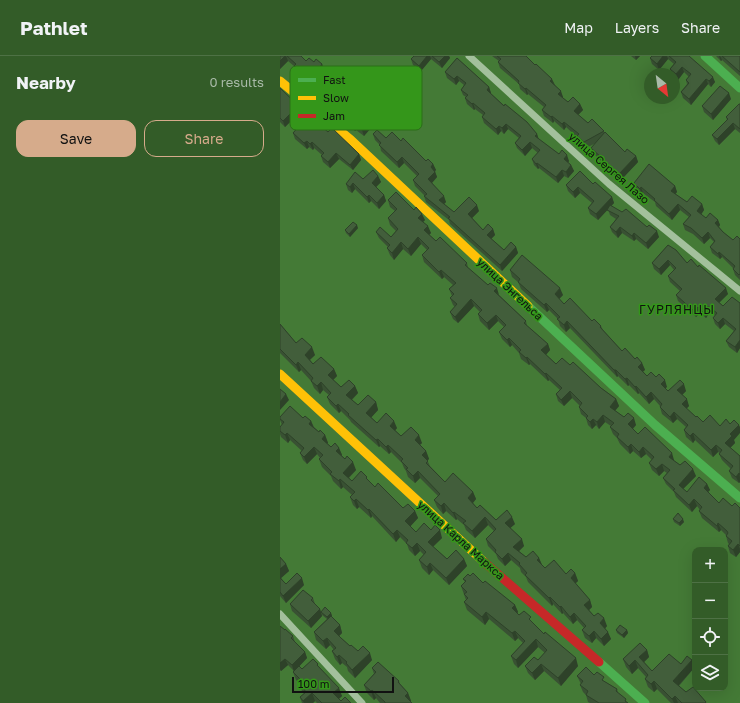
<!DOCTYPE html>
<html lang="en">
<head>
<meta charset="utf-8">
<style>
	:root { --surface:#335c28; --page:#3e6534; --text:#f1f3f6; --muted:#a9baa8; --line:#4e7145; --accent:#d6ab8b }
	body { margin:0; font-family:"Golos Text",sans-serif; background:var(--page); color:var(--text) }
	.controls { position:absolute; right:12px; bottom:12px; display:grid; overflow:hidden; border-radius:8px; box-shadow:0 4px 16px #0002 }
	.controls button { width:36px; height:36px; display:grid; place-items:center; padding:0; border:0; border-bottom:1px solid var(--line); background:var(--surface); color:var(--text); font:20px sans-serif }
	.compass { position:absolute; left:364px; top:12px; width:36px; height:36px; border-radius:50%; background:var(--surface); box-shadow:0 4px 16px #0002; rotate:151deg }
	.scale { position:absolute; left:12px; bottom:10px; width:102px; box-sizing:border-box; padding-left:4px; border:2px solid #111; border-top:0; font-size:11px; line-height:14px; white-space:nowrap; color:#111; -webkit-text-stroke:3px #34961a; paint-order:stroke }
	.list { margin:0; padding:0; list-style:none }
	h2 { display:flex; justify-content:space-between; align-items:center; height:52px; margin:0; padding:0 16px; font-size:17px }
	h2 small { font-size:13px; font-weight:400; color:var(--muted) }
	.actions { display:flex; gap:8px; padding:12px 16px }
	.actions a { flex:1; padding:9px 0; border:1px solid var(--accent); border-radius:12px; text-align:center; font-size:14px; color:var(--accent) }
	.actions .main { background:var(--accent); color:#111 }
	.icon { flex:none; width:22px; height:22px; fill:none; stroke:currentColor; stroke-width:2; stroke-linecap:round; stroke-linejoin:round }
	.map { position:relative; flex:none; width:460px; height:647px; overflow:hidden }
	header { display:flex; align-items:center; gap:24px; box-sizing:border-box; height:56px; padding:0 20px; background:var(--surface); border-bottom:1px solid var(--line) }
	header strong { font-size:19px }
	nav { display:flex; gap:22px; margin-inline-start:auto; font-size:14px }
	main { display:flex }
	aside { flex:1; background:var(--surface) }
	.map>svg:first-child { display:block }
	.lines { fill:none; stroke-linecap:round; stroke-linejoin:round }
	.street { stroke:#a3c09c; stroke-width:7 }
	.fast { stroke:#4caf50; stroke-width:9 }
	.slow { stroke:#ffc107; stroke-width:9 }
	.jam { stroke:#c62828; stroke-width:9 }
	.wall { fill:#395133 }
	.shaded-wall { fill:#2e4229 }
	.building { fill:#425e3b; stroke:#2e4229 }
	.labels { text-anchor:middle; stroke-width:3; stroke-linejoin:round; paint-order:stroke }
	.street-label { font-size:11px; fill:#111; stroke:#34961a }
	.neighbourhood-label { font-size:12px; letter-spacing:1px; fill:#111; stroke:#34961a }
	.key { fill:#34961a; stroke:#2a6e17; stroke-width:1 }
	.key-label { font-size:11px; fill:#111 }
</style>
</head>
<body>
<header>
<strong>Pathlet</strong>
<nav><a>Map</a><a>Layers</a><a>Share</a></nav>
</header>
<main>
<aside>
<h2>Nearby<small>0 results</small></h2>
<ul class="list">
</ul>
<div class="actions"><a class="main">Save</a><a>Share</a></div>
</aside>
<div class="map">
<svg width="460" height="647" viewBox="0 0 460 647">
	<rect width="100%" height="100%" fill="#447a36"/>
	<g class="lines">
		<path class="street" d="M189,0L329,128L460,235
			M0,558L82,647"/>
		<path class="fast" d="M425,0L460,32
			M248,250L375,369L460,442
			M319,606L365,647"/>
		<path class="slow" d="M0,25L71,84L248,250
			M0,318L204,506"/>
		<path class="jam" d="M204,506L319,606"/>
	</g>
	<path class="wall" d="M0,0H21L26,5L42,8L44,14L50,18L59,19L62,25L55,34L96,66L84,80L76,74L75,75L58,58L53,55L50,49H51L46,45L43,49L33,40L32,42L26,38L25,32L21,30L19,24L22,20L16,16L14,10L8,5L0,13Z
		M134,0H169L170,2L162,12L151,3L141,15L133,9L131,3Z
		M212,0H246L275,29L283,41V42L288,46L300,48L303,54L298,59L308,67L324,75V77L345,96L356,100L358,106L341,124L332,117L331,114L323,109L322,106L314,98L311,92L316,87L306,92L299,86L297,81L286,71L284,74L274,65L273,67L264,60L262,54L264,51L248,38L247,39L240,33L239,28L220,12L218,6L219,5Z
		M351,0H360L356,4Z
		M372,0H409L435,26L431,31L428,28L411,49L403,42L401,36L407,28L406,24L409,21L404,16L398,24L394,20V18H392L390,13L394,8L388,3L379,14L372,8L370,2Z
		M436,0H460V20L442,4L441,5Z
		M177,2L209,31L211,37V38L257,78L259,84L289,105L288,107L291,109L294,115L288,122L284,120L278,127L259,112L258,113L254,109L252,103L258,97L252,92L245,100L237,92L235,87L239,82L228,73L224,78L221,75L218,79L204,67L202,61L203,59L195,53L194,54L187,48L185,42L186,41L183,39L181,34L184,29L179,25L176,29L167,22L165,16Z
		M0,32L24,55L48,76L79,98L81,104L73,114L59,103L50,112L43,106L41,100L42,99L34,92L33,94L29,91L27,93L15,83L13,77L20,70L14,62L5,71L0,66Z
		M451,43L433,64L424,56L422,50Z
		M460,48V77L455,73L439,89L435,85L432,79L447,64L446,61Z
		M93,78L106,82L121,85L146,105L153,108L156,114L155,115L157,121L152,127L166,146L164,148L174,156L199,155L192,162L203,174L213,173L215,179L211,183L224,194L236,191L238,197L222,215L170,168L169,164L146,146L144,140H145L135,130L133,124L137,120L124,107L119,112L101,95L100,89L95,84Z
		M98,120L101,126L96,131L104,139L106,145L99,153L91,145L89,147L75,133L72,137L68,134L66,128L83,123Z
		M354,127L395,130L397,136L395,138L407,146L422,148L424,154L421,159L426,162L438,164L440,169L439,171L443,176L453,184L460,183V224L455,219L453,213V212L442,201L440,203L432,197L430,191L434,186L430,182L424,188L413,178L405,174L403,168L409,161L400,154L392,164L376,150L375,146L363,137L362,138L356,133Z
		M313,128L332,141L334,147L331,150L379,181L368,193L356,183L354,185L342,177L338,182L332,176L330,171L336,163L330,159L328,153L318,164L310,158L308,152L312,147L300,137L295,142L288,135L286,129Z
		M108,144L145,164L143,166L151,177L149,179L156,185L187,207L188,212L219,239L246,265L247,270L268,288L270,294L266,299L276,308L290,309L336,343L339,350L335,355L356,369L353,373L358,378L400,409L416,420L403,433L407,436L427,428L430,434L428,436L439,447L460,452V496L456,501L450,497L448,490L449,488L448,487L446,480V479L441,474L439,476L422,462L419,455L420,454L417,450L412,456L396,441L394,436L386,428L383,422L387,417L384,415L379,420L372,414L369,407L372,404L366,398L361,402L353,395L350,398L340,388L337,382L333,378L330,371L331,370L325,366L319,373L316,369L312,373L308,369L306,362L301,358L299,351L300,350L292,342L284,350L278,345L276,338L280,334L269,324L268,325L250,308L249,309L241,303L239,297L232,289L230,291L222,283L219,276L224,271L218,265L209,274L200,265L198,258L200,256L194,250L178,267L173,263L170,256L175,251L173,249L170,242L172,240L169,233L173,229L164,221L162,223L144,206L142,199L147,194L141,188L131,200L123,193L114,204L110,199L107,192L108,191L99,182L96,176L111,181L116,175L110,169L108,162L115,155L110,151Z
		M78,172L70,181L66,177L65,174Z
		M388,189L407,207L418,211L448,238L439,246L443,250L460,247V292L457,297L449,291L446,285L454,275L445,268L440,273L435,268L433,262L435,259L430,256L426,262L420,257L416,261L398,245L396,239L400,235L390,226L388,220L394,214L390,209L381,219L374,213L372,207Z
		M230,214L283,239L279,243L284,248L321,270L323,274L342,295L362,307L365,314L363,315L367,320L376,321L387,331L385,332L388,335H406L402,339L409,350L406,353L416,361L454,384L455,387L450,392L460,400V426L459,427L452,422L449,415L451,413L442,404L439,398L440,397L438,396L433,401L415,384L413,387L406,381L404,374L406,371L397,363L393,367L382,358L380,351V350L374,343L369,348L359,337L358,338L349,329L348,330L338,320L337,321L290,272L286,276L280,270L278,263L269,254L267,256L241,233L238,226L232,221Z
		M0,268L16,287L35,299L30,304L33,308L54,313L57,320L53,324L61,331L75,330L78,337L72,344L78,349L96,346L98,354L91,361L97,367L117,372L115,374L121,380L142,387L140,389L146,395L149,403L147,404L150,410L165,426L193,436L196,443L193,447L197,452L216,464L235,468L230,472L244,490L239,495L246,501L259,502L262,509L265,512L286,518L295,517L298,525L295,527L310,544L312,551L309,554L314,560L327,570L325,572L331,583L324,590L316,582L312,587L305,582L302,574L304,572L297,564L293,568L283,557L282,558L273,548L272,550L248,526L246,521L241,516L240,512L231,504L225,510L218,503L216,498L208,490L206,483L214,475L208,469L195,482L186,474L184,469L177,463L176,464L166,455L163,458L157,451L154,444L158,440L140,422L135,427L128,421L126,415L124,412L122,407L111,396L109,398L100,390L99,391L71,366L70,364L61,355L59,357L50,348L47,341L49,339L43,334L40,338L34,332L31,325L21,314L19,316L0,297Z
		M0,361L23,362L31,365L34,371L39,376L45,379L48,387H47L51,391L59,392L62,399V400L76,414L69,422L72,425H88L95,431L123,452L135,455L138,462L130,470L136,476L151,474L162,482L153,491L167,503H184L187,510L169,529L153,514L149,519L142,512L139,504L144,499L140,495L135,500L129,494L127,488L120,481L116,486L92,460L91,462L79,451L77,453L73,449L70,441L72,439L63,431L61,433L53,425L51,420L42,411L39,403L40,402L37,398L27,408L23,404L20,397L22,395L10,384L8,387L1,381L0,378V371L2,369L0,364Z
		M393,463L404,466L400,470L394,466Z
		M0,501L6,508L9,515L1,522L2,523L6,528L24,529L6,547L0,540Z
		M190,520L203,527L235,549L238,556L237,557L239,559L252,567L298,610L281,630L264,615L255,624L248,617L245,610L258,604L265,597L258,591L238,612L234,608L231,600L243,587L238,582L235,585L209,563L205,569L187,554L184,546L186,544L181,530L185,526L183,523Z
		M33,542L35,548L40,553L42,560L31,572L12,555L10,548Z
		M41,556L51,557L52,560L51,561L60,569L62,577L59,580L70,590L92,604L75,622L68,615L67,611L62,607L60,609L55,603L52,595L54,594L50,589L46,593L36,584L34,576L47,563L42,559Z
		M0,570L13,580L15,586L25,596L27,602L19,610L22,613L39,611L62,640L59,643L61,645L71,647H37L35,645L33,647H22L20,641L24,638L22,635L19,627L16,624L13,616L14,615L8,609L1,615L0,614Z
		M336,574H347L348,577L344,582L337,577Z
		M367,594L369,601L364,606L372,615L401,608L414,612L399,630L406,636L427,647H391L377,633L374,636L368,631L365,623L366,621L358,612L352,618L346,611L343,603Z
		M92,612L119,625L120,628L128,637L131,645V646L132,647H100L96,642L94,644L87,637L84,629L94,618Z
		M314,619L337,633L338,637L348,647H310L308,646L306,639L303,636L300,629L301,628L297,620Z"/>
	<path class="shaded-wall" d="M5,0H6L8,5L0,13V5Z
		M147,0H150L151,3L141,15L139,10Z
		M165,0H169L170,2L162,12L159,6Z
		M355,0H360L356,4Z
		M383,0H387L388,3L379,14L377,8Z
		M439,0H440L442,4L441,5Z
		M42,8L44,14L40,11Z
		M402,11L404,16L398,24L396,18Z
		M59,19L62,25L54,37L51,31Z
		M177,20L179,25L176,29L174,23Z
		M433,21L435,26L431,31L429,25Z
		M272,23L275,29L270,25Z
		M426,23L428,28L411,49L409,43Z
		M209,31L211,37L209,40L207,34Z
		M246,32L248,38L247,39L245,33Z
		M31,34L33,40L32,42L30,36Z
		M281,35L283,41L280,44L278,38Z
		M449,37L451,43L433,64L431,58Z
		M44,39L46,45L43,49L40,43Z
		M193,47L195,53L194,54L192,48Z
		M300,48L303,54L296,61L294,55Z
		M11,57L14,62L5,71L3,65Z
		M94,60L96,66L84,80L82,74Z
		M272,60L274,65L273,67L271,61Z
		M284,66L286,71L284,74L282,68Z
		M453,67L455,73L439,89L437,83Z
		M74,68L76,74L75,75L73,69Z
		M226,68L228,73L224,78L222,72Z
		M219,70L221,75L218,79L216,73Z
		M257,78L259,84L255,80Z
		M27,85L29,91L27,93L24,87Z
		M32,86L34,92L33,94L30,88Z
		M250,86L252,92L245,100L242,94Z
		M56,97L59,103L50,112L48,106Z
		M79,98L81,104L73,114L70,109Z
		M287,99L289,105L286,109L284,103Z
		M356,100L358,106L341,124L339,118Z
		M122,101L124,107L119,112L117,106Z
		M257,107L259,112L258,113L256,108Z
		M153,108L156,114L153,117L151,111Z
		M291,109L294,115L288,122L286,116Z
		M282,114L284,120L278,127L276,121Z
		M155,116L157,121L150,129L148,123Z
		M98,120L101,126L94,133L92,127Z
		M73,127L75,133L72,137L70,131Z
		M395,130L397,136L393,141L391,135Z
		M298,131L300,137L295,142L293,136Z
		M361,131L363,137L362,138L360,133Z
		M89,139L91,145L89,147L87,141Z
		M104,139L106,145L99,153L97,147Z
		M164,140L166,146L162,150L159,144Z
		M332,141L334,147L318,164L316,158Z
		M398,148L400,154L392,164L389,158Z
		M422,148L424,154L419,161L417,155Z
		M197,149L199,155L190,164L188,158Z
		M142,158L145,164L141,168L138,162Z
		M438,164L440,169L437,173L435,167Z
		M77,169L78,172L70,181L69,178Z
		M148,170L151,177L147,181L144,174Z
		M340,171L342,177L338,182L336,176Z
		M213,173L215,179L209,185L207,179Z
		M377,175L379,181L368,193L366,187Z
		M428,176L430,182L424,188L422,182Z
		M354,177L356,183L354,185L352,180Z
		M138,181L141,188L131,200L128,193Z
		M121,186L123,193L114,204L112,197Z
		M236,191L238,197L222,215L220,209Z
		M439,196L442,201L440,203L438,198Z
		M388,204L390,209L381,219L379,213Z
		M161,214L164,221L162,223L159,216Z
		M217,232L219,239L214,235Z
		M280,232L283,239L277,245L275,238Z
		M446,232L448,238L437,249L435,243Z
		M191,243L194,250L178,267L175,261Z
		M266,247L269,254L267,256L264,249Z
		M428,250L430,256L426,262L423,256Z
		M418,251L420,257L416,261L414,255Z
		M216,259L218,265L209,274L207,267Z
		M443,262L445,268L440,273L438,267Z
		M287,265L290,272L286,276L284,269Z
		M229,282L232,289L230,291L227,284Z
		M460,284V292L457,297L455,291Z
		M268,288L270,294L264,301L261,294Z
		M32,291L35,299L27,306L25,299Z
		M247,301L250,308L249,309L246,302Z
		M18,306L21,314L19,316L16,309Z
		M362,307L365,314L361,317L358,311Z
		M54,313L57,320L51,326L48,319Z
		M334,314H336L338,320L337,321Z
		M266,317L269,324L268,325L265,318Z
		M347,322L349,329L348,330L345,323Z
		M385,324L387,331L383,334L381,328Z
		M41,326L43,334L40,338L37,330Z
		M404,328L406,335L400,341L397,334Z
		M75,330L78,337L69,346L66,339Z
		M356,330L359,337L358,338L355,331Z
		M290,335L292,342L284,350L281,344Z
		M371,336L374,343L369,348L366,341Z
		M6,338L9,344L0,354V346Z
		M336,343L339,350L332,358L330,351Z
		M407,343L409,350L404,355L402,348Z
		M96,346L98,354L89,364L86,357Z
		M58,348L61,355L59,357L56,350Z
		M394,356L397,363L393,367L390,361Z
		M323,359L325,366L319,373L317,366Z
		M354,362L356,369L350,375L348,368Z
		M313,363L316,369L312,373L310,366Z
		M31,365L34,373L29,368Z
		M114,365L117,372L113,377L110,370Z
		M459,369L460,371V377L454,384L455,387L448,394L445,387L450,378Z
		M7,377L10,384L8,387L5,379Z
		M413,377L415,384L413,387L410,380Z
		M45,379L48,387L44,390L42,383Z
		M139,379L142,387L137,391L135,384Z
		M98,383L100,390L99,391L96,384Z
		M351,388L353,395L350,398L348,391Z
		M108,389L111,396L109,398L106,391Z
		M436,389L438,396L433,401L431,394Z
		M34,391L37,398L27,408L24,401Z
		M363,391L366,398L361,402L359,396Z
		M59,392L62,399L59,402L56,395Z
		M146,395L149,403L145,407L142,399Z
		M392,397L394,404L391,407L389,401Z
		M73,406L76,414L66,424L63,417Z
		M382,408L384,415L379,420L376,413Z
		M413,413L416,420L401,435L399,429Z
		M138,415L140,422L135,427L133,420Z
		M459,417L460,421V426L459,427L456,421Z
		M60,423L63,431L61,433L59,425Z
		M427,428L430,434L426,438L424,432Z
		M193,436L196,443L191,449L188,442Z
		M76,443L79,451L77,453L74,445Z
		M414,443L417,450L412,456L409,449Z
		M164,447L166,455L163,458L161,450Z
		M89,453L92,460L91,462L88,454Z
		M135,455L138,462L128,473L125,465Z
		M174,456L177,463L176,464L173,457Z
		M205,461L208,469L195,482L192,475Z
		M232,461L235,468L228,474L225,467Z
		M403,463L404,466L400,470L399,467Z
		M438,467L441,474L439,476L437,470Z
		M117,474L120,481L116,486L113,478Z
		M160,474L162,482L150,493L148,486Z
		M242,483L244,490L236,498L233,491Z
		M137,487L140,495L135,500L132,492Z
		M458,488L460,493V496L456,501L453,494Z
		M228,497L231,504L225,510L222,503Z
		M259,502L262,509L257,504Z
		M184,503L187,510L169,529L166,522Z
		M150,507L153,514L149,519L147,511Z
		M6,508L9,515L1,522L3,526L0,524V513Z
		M295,517L298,525L294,529L291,522Z
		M22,522L24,529L6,547L3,540Z
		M270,541L273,548L272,550L269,542Z
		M310,544L312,551L307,556L304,549Z
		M235,549L238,556L235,560L232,552Z
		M281,550L283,557L282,558L280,551Z
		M40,553L42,560L31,572L28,565Z
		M206,556L209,563L205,569L202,561Z
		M51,557L52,560L48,564L47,561Z
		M294,557L297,564L293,568L290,561Z
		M324,562L327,570L323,575L320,567Z
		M60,569L62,577L57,582L54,575Z
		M347,574L348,577L344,582L342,579Z
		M235,575L238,582L235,585L232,577Z
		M314,575L316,582L312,587L309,580Z
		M328,576L331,583L324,590L321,583Z
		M47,582L50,589L46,593L43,585Z
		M256,583L258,591L238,612L236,604Z
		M367,594L369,601L362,608L359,601Z
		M25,596L27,602L14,616L12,609Z
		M90,597L92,604L75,622L72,614Z
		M59,599L62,607L60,609L57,601Z
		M296,602L298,610L281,630L278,622Z
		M5,603L8,609L1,615L0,613V607Z
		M355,604L358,612L352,618L349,610Z
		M412,604L414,612L396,632L393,625Z
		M261,608L264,615L255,624L252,617Z
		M374,625L377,633L374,636L371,628Z
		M59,632L62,640L56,645L53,637Z
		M92,634L96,642L94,644L91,635Z
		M32,637L35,645L33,647H24L23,645Z
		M128,637L131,645L129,647L125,640Z
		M395,640L398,647H394L392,643Z"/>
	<path class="building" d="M0,0H5L0,5Z
		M7,0H21L26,5L29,2L34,6L36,3L42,8L40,11L50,18L53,14L59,19L51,31L60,38L62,35L72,44L73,43L86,55L94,60L82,74L74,68L73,69L56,52L50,49L53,46L44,39L40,43L31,34L30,36L24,32L26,30L19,24L24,18L14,10L16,8Z
		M134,0H147L139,10L131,3Z
		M152,0H165L159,6Z
		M217,0H246L255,9L256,8L272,23L270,25L281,35L278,38L288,46L293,41L300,48L294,55L308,67L312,63L324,75L304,86L297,80L299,78L284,66L282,68L272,60L271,61L262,54L266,49L246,32L245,33L238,27L239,25L218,6L221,3Z
		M372,0H383L377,8L370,2Z
		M389,0H409L433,21L429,25L426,23L409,43L401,36L409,27L406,24L411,18L402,11L396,18L390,13L396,6Z
		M442,0H460V16Z
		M177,2L209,31L207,34L224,50L225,48L247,66L257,78L255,80L279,98L282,94L287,99L284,103L291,109L286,116L282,114L276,121L257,107L256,108L252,103L260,94L250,86L242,94L235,87L241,80L226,68L222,72L219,70L216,73L202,61L205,57L193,47L192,48L185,42L188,39L181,34L186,27L177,20L174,23L165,16Z
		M440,30L449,37L431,58L422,50Z
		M0,32L24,55L26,54L32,62L48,76L52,72L79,98L70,109L56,97L48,106L41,100L44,97L32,86L30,88L27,85L24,87L13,77L21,68L11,57L3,65L0,62Z
		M459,48H460V73L453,67L437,83L432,79L448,63L446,61Z
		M97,74L106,82L112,76L121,85L123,82L146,105L148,103L153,108L151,111L155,116L148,123L164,140L159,144L174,156L189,141L197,149L188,158L203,174L208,168L213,173L207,179L224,194L231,186L236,191L220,209L168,162L170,161L144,140L147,138L133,124L139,118L122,101L117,106L99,89L101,87L93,78Z
		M325,76L345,96L347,93L356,100L339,118L330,111L331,110L321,103L322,102L311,92Z
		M369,108L395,130L391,135L407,146L412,140L422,148L417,155L426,162L430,157L438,164L435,167L443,176L453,184L457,180L460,183V218L459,219L453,213L455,210L439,196L438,198L430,191L435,185L428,176L422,182L411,172L403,168L411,159L398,148L389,158L374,144L375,143L361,131L360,133L354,127Z
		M93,114L98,120L92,127L104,139L97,147L89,139L87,141L73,127L70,131L66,128L75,116L83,123Z
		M300,115L313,128L315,126L332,141L316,158L308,152L314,145L298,131L293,136L286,129Z
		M116,136L134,154L136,151L142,158L138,162L148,170L144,174L156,185L160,181L187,207L185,209L208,229L210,227L217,232L214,235L246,265L244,267L268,288L261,294L276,308L282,302L290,309L293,306L321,332L336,343L330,351L344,361L348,357L354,362L348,368L358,378L365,371L392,397L389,401L400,409L405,405L413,413L399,429L407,436L419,421L427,428L424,432L439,447L443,442L452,450L455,447L460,452V490L458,488L453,494L448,490L452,485L446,480L448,477L447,475L438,467L437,470L419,455L422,451L414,443L409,449L393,434L395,433L383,422L390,414L382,408L376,413L369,407L374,401L363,391L359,396L351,388L348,391L337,381L339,378L330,371L334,367L323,359L317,366L313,363L310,366L306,362L308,360L299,351L302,347L290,335L281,344L276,338L282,332L266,317L265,318L247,301L246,302L239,296L241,294L229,282L227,284L219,276L226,269L216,259L207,267L198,258L202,254L191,243L175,261L170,256L177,248L170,242L174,238L169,233L176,227L161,214L159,216L142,199L149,192L138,181L128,193L121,186L112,197L107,192L110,189L96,176L100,171L111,181L118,173L108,162L117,153L108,144Z
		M330,149L342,156L346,153L367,171L369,169L377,175L366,187L354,177L352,180L340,171L336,176L330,171L339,160L327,154Z
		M73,166L77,169L69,178L65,174Z
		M388,189L396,194L407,207L411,203L418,211L419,209L446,232L435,243L443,250L452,241L460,247V284L455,291L446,285L456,273L443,262L438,267L433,262L437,257L428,250L423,256L418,251L414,255L396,239L402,233L388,220L396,212L388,204L379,213L372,207Z
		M242,199L280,232L275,238L284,248L290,242L312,265L314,263L321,270L320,271L342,295L345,292L355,303L357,301L362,307L358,311L367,320L371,316L376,321L379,318L385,324L381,328L388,335L400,324L404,328L397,334L407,343L402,348L416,361L417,360L423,366L430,359L440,370L446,363L450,368L454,364L459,369L450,378L452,380L445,387L460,400V419L459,417L456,421L449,415L453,410L439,398L442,394L436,389L431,394L413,377L410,380L404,374L408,369L394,356L390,361L380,351L382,348L371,336L366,341L356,330L355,331L347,322L345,323L336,314H334L287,265L284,269L277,263L280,261L266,247L264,249L238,226L240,223L230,214Z
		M0,268L16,287L22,282L32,291L25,299L33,308L41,301L54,313L48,319L61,331L69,324L75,330L66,339L78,349L88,339L96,346L86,357L97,367L106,357L114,365L110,370L121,380L131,371L139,379L135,384L146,395L142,399L148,405L146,407L165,426L173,417L193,436L188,442L197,452L200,449L216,464L227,454L232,461L225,467L242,483L233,491L246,501L253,495L259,502L257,504L265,512L274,504L286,518L291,513L295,517L291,522L310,544L304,549L314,560L318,557L324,562L320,567L328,576L321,583L314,575L309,580L302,574L306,570L294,557L290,561L281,550L280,551L270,541L269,542L245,519L247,517L239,508L240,507L228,497L222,503L215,496L216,494L206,483L216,473L205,461L192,475L183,467L186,465L174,456L173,457L164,447L161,450L154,444L160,438L138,415L133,420L126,413L128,412L121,405L123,403L108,389L106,391L98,383L96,384L68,359L69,358L58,348L56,350L47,341L51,337L41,326L37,330L31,325L33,322L18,306L16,309L0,293Z
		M0,333L6,338L0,346Z
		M10,350L23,362L25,360L31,365L29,368L39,376L40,374L45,379L42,383L51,391L55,387L59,392L56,395L65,403L67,400L73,406L63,417L72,425L81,415L87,421L86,422L95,431L98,427L123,452L128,448L135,455L125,465L136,476L144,467L151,474L155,469L160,474L148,486L167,503L176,494L184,503L166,522L150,507L147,511L139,504L146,496L137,487L132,492L126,487L128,484L117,474L113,478L89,453L88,454L76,443L74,445L70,441L75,436L60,423L59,425L50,418L52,416L39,403L43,399L34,391L24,401L20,397L24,392L7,377L5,379L0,375V371L4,366L0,363V361Z
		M398,457L403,463L399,467L393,463Z
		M0,501L6,508L0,513Z
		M17,517L22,522L3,540L0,536V522L6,528Z
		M193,517L203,527L205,525L235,549L232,552L239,559L244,555L251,561L249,563L264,578L265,576L296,602L278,622L261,608L252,617L245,610L254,601L258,604L267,594L256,583L236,604L231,600L245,585L235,575L232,577L206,556L202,561L184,546L188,542L184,538L187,536L181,530L186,525L183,523L188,518L190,520Z
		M23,534L33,542L31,544L40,553L28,565L10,548Z
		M45,551L51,557L47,561L41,556Z
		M51,560L60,569L54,575L61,582L70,590L71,589L78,595L83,590L90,597L72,614L66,607L67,606L59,599L57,601L52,595L56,592L47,582L43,585L34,576Z
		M340,569L347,574L342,579L336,574Z
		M0,570L5,574V573L13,580L11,582L25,596L12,609L5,603L0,607Z
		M360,587L367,594L359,601L372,615L389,598L401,608L407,600L412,604L393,625L406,636L413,631L426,646L425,647H402L395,640L392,643L374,625L371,628L365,623L368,619L355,604L349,610L343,603Z
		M33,603L38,608L37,609L59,632L53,637L61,645L65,641L71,647H42L32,637L23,645L20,641L26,636L19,627L22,625L13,616L19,610L22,613Z
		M98,606L119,625L118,626L128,637L125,640L132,647H105V646L92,634L91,635L84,629L96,616L92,612Z
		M306,611L314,619L317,616L324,621L322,624L337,633L336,635L346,643L345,645L348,647H319L306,639L308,635L300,629L303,625L297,620Z"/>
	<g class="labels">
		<g class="street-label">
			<text transform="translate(329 112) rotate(41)" y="4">улица Сергея Лазо</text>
			<text transform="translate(230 233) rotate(43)" y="4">улица Энгельса</text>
			<text transform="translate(181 484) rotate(42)" y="4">улица Карла Маркса</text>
		</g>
		<g class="neighbourhood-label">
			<text x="397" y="258">ГУРЛЯНЦЫ</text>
		</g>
	</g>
	<rect x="10" y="10" width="132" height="64" rx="6" class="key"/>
	<rect x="18" y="22" width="18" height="4" fill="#4caf50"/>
	<rect x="18" y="40" width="18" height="4" fill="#ffc107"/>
	<rect x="18" y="58" width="18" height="4" fill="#c62828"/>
	<g class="key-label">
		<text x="43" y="28">Fast</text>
		<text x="43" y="46">Slow</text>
		<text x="43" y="64">Jam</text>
	</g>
</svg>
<div class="controls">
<button>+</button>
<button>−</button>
<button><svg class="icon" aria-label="locate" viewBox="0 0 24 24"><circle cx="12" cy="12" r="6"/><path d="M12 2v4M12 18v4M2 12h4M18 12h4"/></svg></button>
<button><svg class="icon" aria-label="layers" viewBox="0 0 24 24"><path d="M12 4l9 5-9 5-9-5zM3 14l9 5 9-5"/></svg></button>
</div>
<svg class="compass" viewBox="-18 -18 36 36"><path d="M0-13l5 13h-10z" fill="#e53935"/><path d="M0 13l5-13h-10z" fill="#a9baa8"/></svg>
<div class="scale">100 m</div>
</div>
</main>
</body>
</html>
